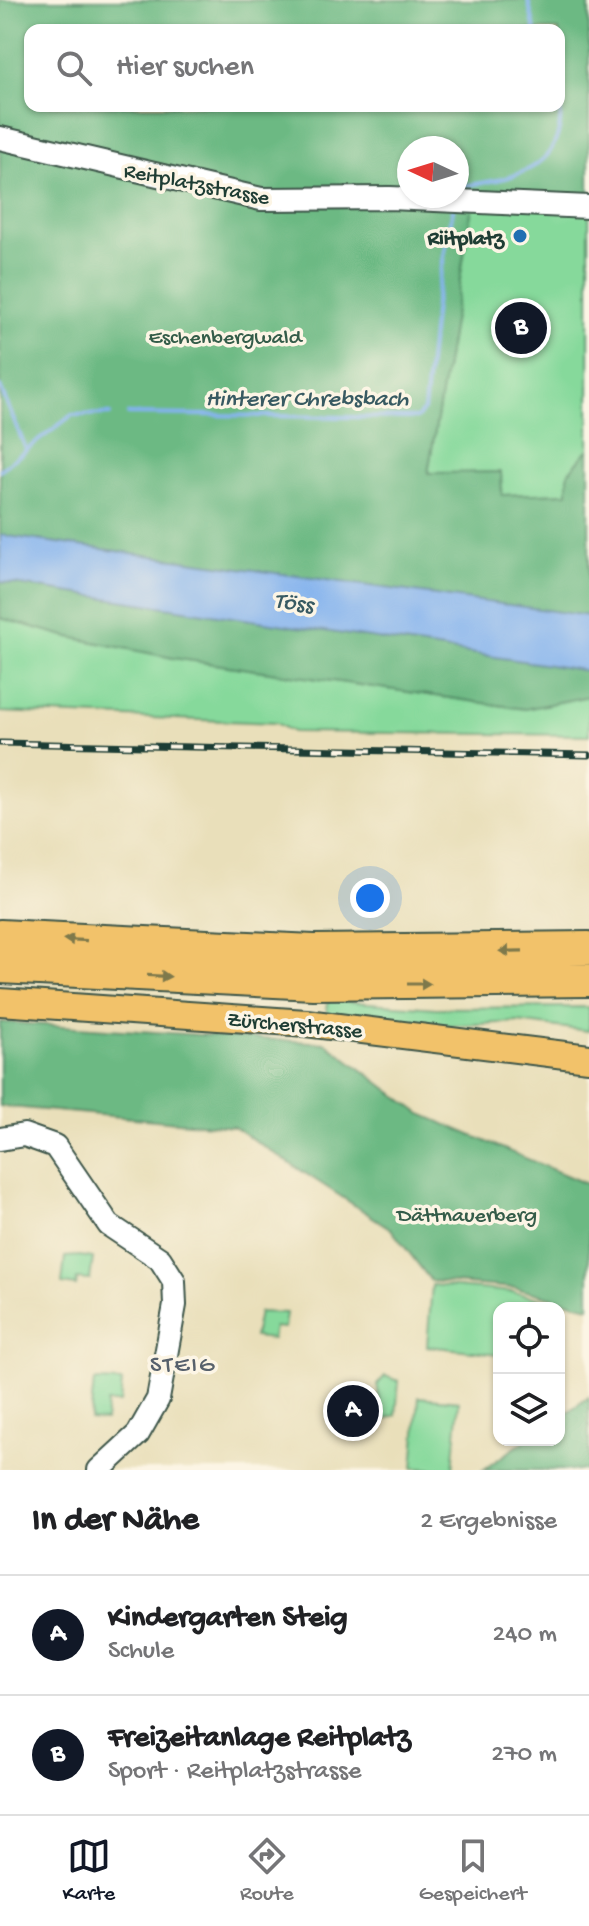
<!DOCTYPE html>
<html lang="de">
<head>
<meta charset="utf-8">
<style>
	:root { --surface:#fff; --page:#f2f2f2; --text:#202124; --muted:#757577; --line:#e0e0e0; --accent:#111827 }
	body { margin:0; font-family:"Gochi Hand",sans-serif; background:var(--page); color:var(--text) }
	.controls { position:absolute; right:24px; bottom:24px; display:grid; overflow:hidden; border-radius:16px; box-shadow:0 2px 6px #0004 }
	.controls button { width:72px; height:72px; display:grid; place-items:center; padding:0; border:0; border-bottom:2px solid var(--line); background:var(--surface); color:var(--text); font:40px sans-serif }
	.compass { position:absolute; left:397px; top:136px; width:72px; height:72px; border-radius:50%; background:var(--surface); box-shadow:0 2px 6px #0004; rotate:274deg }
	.you { position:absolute; left:370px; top:898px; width:28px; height:28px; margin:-20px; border:6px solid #fff; border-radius:50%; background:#1a73e8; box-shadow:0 0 0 12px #1a73e833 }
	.badge { display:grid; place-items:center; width:52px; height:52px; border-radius:50%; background:var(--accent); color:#fff; font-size:26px; font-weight:700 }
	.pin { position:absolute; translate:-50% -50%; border:4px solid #fff; box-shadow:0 2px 8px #0006 }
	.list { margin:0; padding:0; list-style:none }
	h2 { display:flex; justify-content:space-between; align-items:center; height:104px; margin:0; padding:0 32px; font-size:34px }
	h2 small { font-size:26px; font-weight:400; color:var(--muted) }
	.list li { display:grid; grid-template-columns:52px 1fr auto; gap:24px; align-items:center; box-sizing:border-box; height:120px; padding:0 32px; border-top:2px solid var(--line) }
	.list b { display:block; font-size:30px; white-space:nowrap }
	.list p { margin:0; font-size:26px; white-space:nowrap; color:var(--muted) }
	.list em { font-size:26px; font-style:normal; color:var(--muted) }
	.icon { flex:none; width:44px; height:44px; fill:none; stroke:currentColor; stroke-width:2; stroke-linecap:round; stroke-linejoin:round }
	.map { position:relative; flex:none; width:589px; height:1470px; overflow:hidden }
	.search { position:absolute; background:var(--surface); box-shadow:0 2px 6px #0004; left:24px; right:24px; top:24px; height:88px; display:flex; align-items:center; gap:20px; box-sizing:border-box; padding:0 28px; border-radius:16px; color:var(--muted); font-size:30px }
	.sheet { height:344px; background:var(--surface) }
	nav { display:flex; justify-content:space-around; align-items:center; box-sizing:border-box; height:112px; border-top:2px solid var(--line); background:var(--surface); font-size:22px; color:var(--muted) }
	nav a { display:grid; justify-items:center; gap:4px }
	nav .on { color:var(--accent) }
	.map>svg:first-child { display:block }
	.green { fill:#86d99b; stroke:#528b68; stroke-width:2 }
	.forest { fill:#6cb983; stroke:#467b5c; stroke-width:2; fill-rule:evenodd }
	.water { fill:#83b2ee; stroke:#517891; stroke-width:2 }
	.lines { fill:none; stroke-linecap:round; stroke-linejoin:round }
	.stream { stroke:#83b2ee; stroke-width:4 }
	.minor-casing { stroke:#3d5548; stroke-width:26 }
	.major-casing { stroke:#3d5548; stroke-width:30 }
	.highway-casing { stroke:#3d5548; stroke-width:36 }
	.minor { stroke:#fff; stroke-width:22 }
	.major { stroke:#f2c26a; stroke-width:26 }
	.highway { stroke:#f2c26a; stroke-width:32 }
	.rail-casing { stroke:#1f3d34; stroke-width:7 }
	.rail { stroke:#fcf5e5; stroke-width:4; stroke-dasharray:12; stroke-linecap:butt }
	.oneway { fill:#7e794c }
	.poi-dot { fill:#1f6fb2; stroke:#fcf5e5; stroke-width:3 }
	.labels { text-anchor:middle; stroke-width:7; stroke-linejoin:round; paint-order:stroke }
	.street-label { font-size:22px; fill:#1f3d34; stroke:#fcf5e5 }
	.poi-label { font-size:22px; font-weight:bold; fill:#1f3d34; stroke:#fcf5e5; text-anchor:end }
	.park-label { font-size:22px; fill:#345c49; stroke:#fcf5e5 }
	.water-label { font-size:24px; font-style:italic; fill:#385a62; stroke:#fcf5e5 }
	.neighbourhood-label { font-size:24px; letter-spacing:2px; fill:#57616c; stroke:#fcf5e5 }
</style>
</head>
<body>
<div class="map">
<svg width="589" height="1470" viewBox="0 0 589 1470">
	<rect width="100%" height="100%" fill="#fcf5e5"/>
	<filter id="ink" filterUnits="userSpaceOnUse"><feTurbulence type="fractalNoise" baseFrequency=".0125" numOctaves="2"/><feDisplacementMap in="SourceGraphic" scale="16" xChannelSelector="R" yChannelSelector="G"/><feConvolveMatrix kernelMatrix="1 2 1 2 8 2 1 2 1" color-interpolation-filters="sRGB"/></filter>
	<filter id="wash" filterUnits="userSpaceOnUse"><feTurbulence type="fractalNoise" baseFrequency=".006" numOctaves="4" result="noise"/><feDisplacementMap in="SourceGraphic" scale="32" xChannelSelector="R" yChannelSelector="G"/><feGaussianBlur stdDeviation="1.8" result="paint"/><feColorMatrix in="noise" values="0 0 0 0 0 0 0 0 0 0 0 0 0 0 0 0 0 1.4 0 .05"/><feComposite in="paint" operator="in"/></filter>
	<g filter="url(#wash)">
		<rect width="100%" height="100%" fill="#e9dfba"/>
		<path class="green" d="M473,200L589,207V449L568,473L569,493L502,495L501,472L428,474Z
			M0,618L65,636L173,658L525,709L589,696V735L293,732L276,723L0,712Z
			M328,1000L436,1008L589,1007V1031L518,1022L440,1026L327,1014Z
			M80,1256L93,1258L90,1280L77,1279L76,1286L62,1284L65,1257Z
			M432,1285L513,1292L557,1303L554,1308H499V1354L427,1346Z
			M259,1312L286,1313L284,1328L274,1327L272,1339L254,1337Z
			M385,1376L399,1381L396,1415L383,1420L376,1417L373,1409L380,1400L377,1385Z
			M94,1381L122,1382L120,1403H107L105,1421L90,1420Z
			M419,1397L459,1401L453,1470L413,1468Z"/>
		<path class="forest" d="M0,0H589V207L473,201L428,473L501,472L502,495L568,493V473L589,449V616L0,535ZM30,30H559V106H30ZM409,148H457V196H409Z
			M0,582L589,671V696L525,709L173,658L65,636L0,618Z
			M0,1022L326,1043L421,1114L589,1185V1307L515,1288L431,1281L391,1229L234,1127L0,1106Z
			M589,1397V1470H483L526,1440H559V1418Z"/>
		<path class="water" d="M0,535L589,616V671L0,582Z"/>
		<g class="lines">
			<path class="stream" d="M528,0L535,30
				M460,191L463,186C523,177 570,167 559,92
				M0,387L26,449
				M128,414L417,418L424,410L435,304L453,209
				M0,470L72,415L110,414"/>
		</g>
	</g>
	<g filter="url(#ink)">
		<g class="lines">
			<g class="minor-casing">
				<path id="minor" d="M0,138L261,199L390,198L589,207
					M0,1139L24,1135L55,1146L109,1225L160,1259L174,1281L175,1305L158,1399L138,1434L99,1470"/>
			</g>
			<g class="major-casing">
				<path id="major" d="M0,1002L306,1023L589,1058"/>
			</g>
			<g class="highway-casing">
				<path id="highway" d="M0,936L314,951L589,948
					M0,967L313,983L589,980"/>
			</g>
			<use href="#minor" class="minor"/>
			<use href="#major" class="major"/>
			<use href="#highway" class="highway"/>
			<g class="rail-casing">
				<path id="rail" d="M0,743L589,755"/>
			</g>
			<use href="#rail" class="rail"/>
		</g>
		<defs><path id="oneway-solid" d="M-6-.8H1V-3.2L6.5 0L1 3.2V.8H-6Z" transform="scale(2)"/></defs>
		<g class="oneway">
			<use href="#oneway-solid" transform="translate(75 940) rotate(-177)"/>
			<use href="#oneway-solid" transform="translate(511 951) rotate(179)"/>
			<use href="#oneway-solid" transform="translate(159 976) rotate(3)"/>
			<use href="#oneway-solid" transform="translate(419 984)"/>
		</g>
	</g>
	<circle class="poi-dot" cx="520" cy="236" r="8"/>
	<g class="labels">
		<g class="street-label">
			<text transform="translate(197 182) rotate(11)" y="8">Reitplatzstrasse</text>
			<text transform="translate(295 1023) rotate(5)" y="8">Zürcherstrasse</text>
		</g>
		<g class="poi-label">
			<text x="504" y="244">Riitplatz</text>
		</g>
		<g class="park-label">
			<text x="225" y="343">Eschenbergwald</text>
			<text x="467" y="1221">Dättnauerberg</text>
		</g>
		<g class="water-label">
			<text x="307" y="405">Hinterer Chrebsbach</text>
			<text transform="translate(294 601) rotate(8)" y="8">Töss</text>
		</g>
		<g class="neighbourhood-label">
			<text x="183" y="1371">STEIG</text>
		</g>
	</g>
</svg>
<div class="controls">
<button><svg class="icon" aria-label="locate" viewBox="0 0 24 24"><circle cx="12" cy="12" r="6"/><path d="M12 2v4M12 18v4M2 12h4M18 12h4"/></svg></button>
<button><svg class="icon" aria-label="layers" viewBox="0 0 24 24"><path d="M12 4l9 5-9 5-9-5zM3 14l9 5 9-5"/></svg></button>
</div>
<svg class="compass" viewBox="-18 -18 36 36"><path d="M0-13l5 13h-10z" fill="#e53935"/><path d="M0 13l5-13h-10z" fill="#757577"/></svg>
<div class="you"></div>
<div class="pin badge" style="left:353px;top:1411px">A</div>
<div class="pin badge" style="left:521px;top:328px">B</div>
<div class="search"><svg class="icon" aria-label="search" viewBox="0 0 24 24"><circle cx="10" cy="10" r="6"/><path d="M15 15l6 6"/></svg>Hier suchen</div>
</div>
<section class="sheet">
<h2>In der Nähe<small>2 Ergebnisse</small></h2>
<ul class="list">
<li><span class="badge">A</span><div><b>Kindergarten Steig</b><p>Schule</p></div><em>240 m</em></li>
<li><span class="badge">B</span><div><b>Freizeitanlage Reitplatz</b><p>Sport · Reitplatzstrasse</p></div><em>270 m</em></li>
</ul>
</section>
<nav>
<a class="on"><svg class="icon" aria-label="map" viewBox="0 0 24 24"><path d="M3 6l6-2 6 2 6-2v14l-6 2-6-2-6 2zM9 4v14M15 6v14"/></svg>Karte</a>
<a><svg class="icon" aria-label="directions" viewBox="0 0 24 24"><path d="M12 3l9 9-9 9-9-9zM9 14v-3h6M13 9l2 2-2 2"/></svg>Route</a>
<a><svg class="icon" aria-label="saved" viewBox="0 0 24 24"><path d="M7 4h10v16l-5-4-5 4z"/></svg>Gespeichert</a>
</nav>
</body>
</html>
